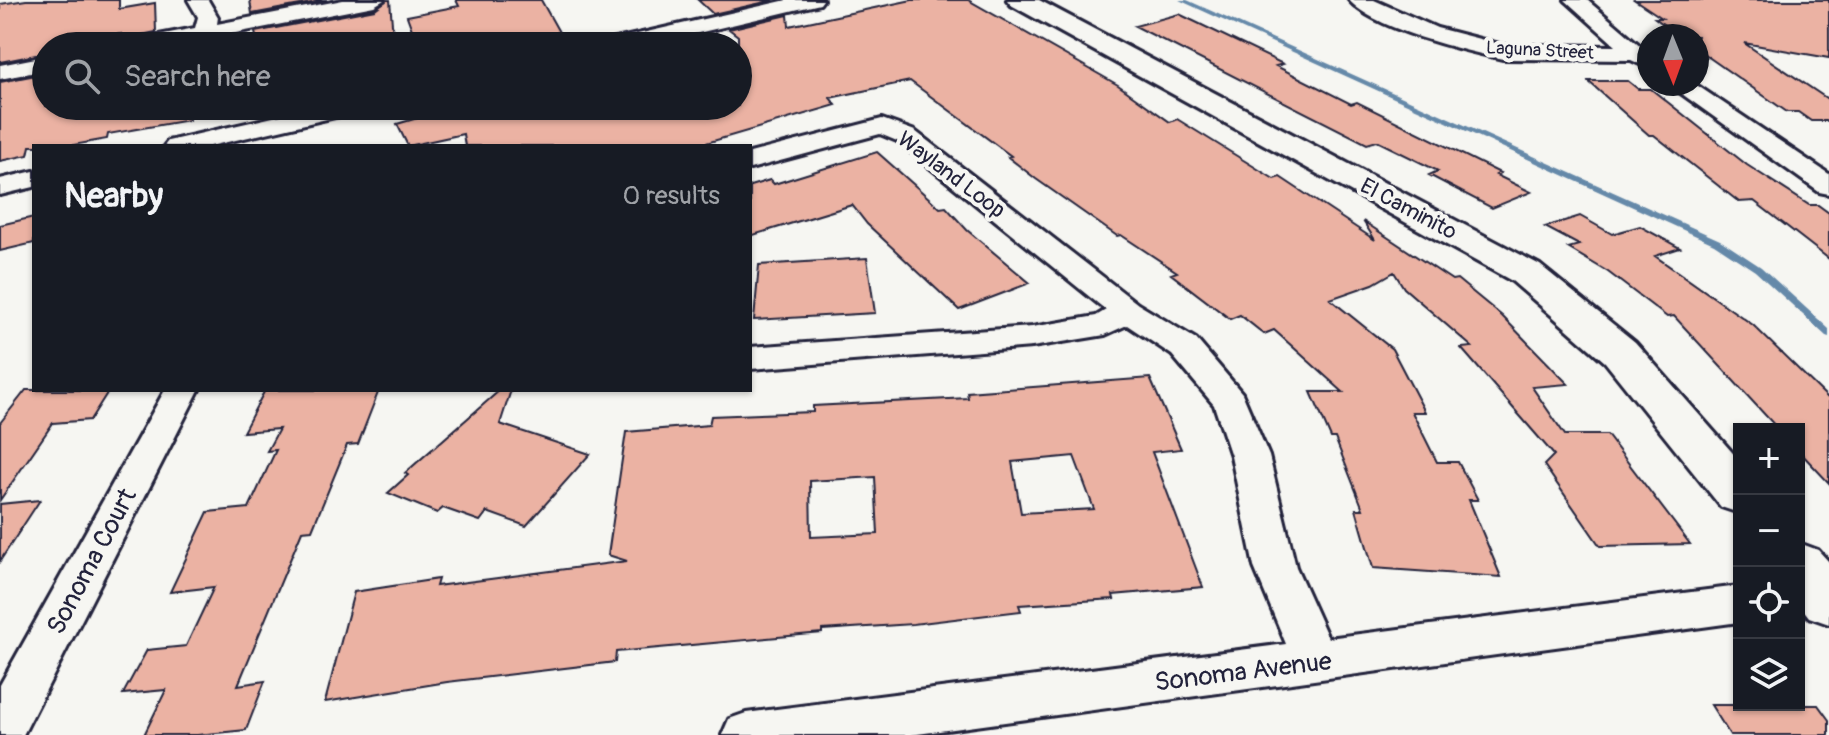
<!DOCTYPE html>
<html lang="en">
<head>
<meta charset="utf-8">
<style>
	:root { --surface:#171b24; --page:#242831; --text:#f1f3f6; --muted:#9ea1a6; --line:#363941 }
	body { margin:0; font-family:Pangolin,sans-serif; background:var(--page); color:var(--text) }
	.controls { position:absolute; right:24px; bottom:24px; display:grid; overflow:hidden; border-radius:0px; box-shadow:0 2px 6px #0004 }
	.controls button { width:72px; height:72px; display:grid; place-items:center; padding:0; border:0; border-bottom:2px solid var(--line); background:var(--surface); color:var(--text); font:40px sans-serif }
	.compass { position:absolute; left:1637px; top:24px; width:72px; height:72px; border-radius:50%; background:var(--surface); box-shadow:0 2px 6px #0004; rotate:179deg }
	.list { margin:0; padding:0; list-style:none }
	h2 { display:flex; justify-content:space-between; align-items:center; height:104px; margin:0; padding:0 32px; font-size:34px }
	h2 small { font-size:26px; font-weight:400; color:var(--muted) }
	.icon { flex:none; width:44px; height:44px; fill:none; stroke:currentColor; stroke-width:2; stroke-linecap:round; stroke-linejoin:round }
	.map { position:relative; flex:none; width:1829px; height:735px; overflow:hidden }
	.search { position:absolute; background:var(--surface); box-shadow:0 2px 6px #0004; left:32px; top:32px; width:720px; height:88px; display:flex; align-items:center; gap:20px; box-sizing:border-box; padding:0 28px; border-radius:44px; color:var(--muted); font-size:30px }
	.panel { position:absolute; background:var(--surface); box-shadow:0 2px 6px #0004; left:32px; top:144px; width:720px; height:248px; border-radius:0px }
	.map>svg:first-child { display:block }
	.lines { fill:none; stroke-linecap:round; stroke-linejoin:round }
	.stream { fill:#6589a9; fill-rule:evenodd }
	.building { fill:#ebb2a3; stroke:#22223b; stroke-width:2; fill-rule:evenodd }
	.street-casing { stroke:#22223b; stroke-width:6 }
	.secondary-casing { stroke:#22223b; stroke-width:6 }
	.street { fill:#f6f6f2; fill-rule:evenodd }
	.secondary { fill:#f6f6f2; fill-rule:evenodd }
	.labels { text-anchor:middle; stroke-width:8; stroke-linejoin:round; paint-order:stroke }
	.far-street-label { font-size:18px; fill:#22223b; stroke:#f6f6f2 }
	.street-label { font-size:22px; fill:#22223b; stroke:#f6f6f2 }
	.near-street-label { font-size:26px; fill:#22223b; stroke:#f6f6f2 }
</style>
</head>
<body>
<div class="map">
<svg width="1829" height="735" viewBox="0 0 1829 735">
	<rect width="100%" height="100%" fill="#f6f6f2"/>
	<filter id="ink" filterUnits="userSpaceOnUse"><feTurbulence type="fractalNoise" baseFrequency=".0125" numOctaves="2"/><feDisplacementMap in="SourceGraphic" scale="16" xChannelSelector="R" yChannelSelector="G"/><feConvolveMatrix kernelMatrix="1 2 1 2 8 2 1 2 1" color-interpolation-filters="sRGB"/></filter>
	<g filter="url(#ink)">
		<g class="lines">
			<path class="stream" d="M1179,0H1187L1720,240L1761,267L1829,329V337L1826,336L1755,271L1714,244Z"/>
		</g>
		<path class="building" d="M26,0H119V9L155,3L156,32L127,38L122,46L121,34L46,46V53L0,62V4Z
			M250,0H327L252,14Z
			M387,0H390L393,36L344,46H258L255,32L375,9Z
			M456,0H541L560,34L546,36L548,40L520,45L518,40L490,46H418L407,16L459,6Z
			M698,0H774L713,14Z
			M912,0H968L1118,85L1170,122L1177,119L1274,179L1280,177L1375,240L1363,221L1452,280L1457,279L1502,316L1568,384L1532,387L1565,435H1607L1690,544L1600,546L1544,465L1554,455L1461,348L1472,347L1404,288L1394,272L1373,284L1330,299L1392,349L1425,412H1412L1437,462H1458L1478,500H1469L1501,577L1373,568L1356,509H1363L1335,438H1331L1311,392H1343L1274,330L1264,334L1240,315L1230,319L1171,274L1177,272L1121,235L1117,236L1036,179L1008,157L1011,156L910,81L830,98L836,105L696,146H465L463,134L408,146L397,124L459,106H738V36L729,29L788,15L789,26Z
			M1635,0H1829V58L1744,43L1829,100V121H1811L1798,112H1787L1697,49V36H1679L1655,18H1662Z
			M1179,14L1283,64L1276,66L1351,104L1357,102L1500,173L1496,175L1531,192L1492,208L1429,175L1438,171L1377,141L1367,144L1135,26Z
			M46,73V106H188L189,120L108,134L107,139L68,146H30L28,155L0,161V82Z
			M1588,81H1628L1638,89H1651L1747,165L1809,205H1818L1829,213V259L1754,201L1739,202L1654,135H1649Z
			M877,152L940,208L946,207L967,230L1030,283L959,310L867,224L852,205L750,236V186L770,180L774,184Z
			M1580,216L1612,234L1640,226L1680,248L1655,256L1753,325L1829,399V483L1799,451V429H1778L1674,316L1667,317L1608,272L1568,248L1579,245L1545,227Z
			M34,217V243L0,251V225Z
			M867,258L875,313L754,320L759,265Z
			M1150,378L1181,449L1152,452L1203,587L1113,595L1114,599L1019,605L1021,611L913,624L822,630V633L616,652L615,662L447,682L325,702L354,592L438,579L436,586L627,561L608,555L626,432L709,425L711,416L813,412V406L968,398L967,392ZM1074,456L1094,509L1021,513L1012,462ZM875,477L878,534L811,537L810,481Z
			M26,390H109L90,420L53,423L0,500V423Z
			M265,390H379L358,444L347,445L312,530L302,531L238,685L265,681L246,730L197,735H144L166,690L123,694L147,650L186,646L214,587L170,592L208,512L249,508L276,450L267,451L279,429L243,432Z
			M500,390H511L500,424L590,454L526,526L487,512L480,521L443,508L437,513L388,493L408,475L405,473Z
			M40,500L0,561V504Z
			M1711,705H1818L1829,720V735H1730Z"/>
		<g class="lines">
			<g class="street-casing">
				<path id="street" d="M188,0H208L218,17L217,24L343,0H384L374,6L169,46H125L128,41L195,28L198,17Z
					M787,0H823L820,4L643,46H604L607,41Z
					M1349,0H1374L1437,28L1503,45L1616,46L1565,0H1587L1649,53V63L1642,65L1631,60L1503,59C1466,51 1373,29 1349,0Z
					M46,56V70L0,79V65Z
					M1668,84H1695L1829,174V194L1819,192Z
					M321,106H365L361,111L210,146H164L168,141Z
					M882,119L915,131L1138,304L1196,339L1242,393L1269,456L1296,567L1328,638L1739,586V622L910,735H722L729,719L746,713L1286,644L1254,567L1231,456L1214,405L1172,355L1127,325L1105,335L1032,347L750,369V347L1032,327L1096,316L1106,310L897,141L880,134L750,169V153Z
					M34,171V187L0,195V179Z
					M165,390H199L23,735H0V685Z"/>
			</g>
			<g class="secondary-casing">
				<path id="secondary" d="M1007,0H1039L1540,265L1635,342L1739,460V513L1721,507L1605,362L1512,281L1011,5Z
					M1799,543L1818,550L1829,562V624L1809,617L1799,604Z"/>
			</g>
			<use href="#street" class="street"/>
			<use href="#secondary" class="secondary"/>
		</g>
	</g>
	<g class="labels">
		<g class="far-street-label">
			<text transform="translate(1540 50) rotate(3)" y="6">Laguna Street</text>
		</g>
		<g class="street-label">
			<text transform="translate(952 174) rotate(37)" y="8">Wayland Loop</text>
			<text transform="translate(1409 208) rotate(28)" y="8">El Caminito</text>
		</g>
		<g class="near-street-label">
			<text transform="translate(91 561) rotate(-62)" y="9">Sonoma Court</text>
			<text transform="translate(1243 671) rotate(-7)" y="9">Sonoma Avenue</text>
		</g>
	</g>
</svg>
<div class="controls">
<button>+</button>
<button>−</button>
<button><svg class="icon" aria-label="locate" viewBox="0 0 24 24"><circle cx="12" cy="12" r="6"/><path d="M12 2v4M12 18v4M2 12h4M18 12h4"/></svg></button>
<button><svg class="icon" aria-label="layers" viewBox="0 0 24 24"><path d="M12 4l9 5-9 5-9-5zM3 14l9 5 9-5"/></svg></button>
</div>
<svg class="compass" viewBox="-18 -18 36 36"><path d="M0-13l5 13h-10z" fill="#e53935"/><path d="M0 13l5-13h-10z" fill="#9ea1a6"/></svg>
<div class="search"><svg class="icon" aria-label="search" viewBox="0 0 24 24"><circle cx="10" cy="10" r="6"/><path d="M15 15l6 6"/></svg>Search here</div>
<section class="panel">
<h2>Nearby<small>0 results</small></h2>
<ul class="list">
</ul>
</section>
</div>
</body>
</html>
